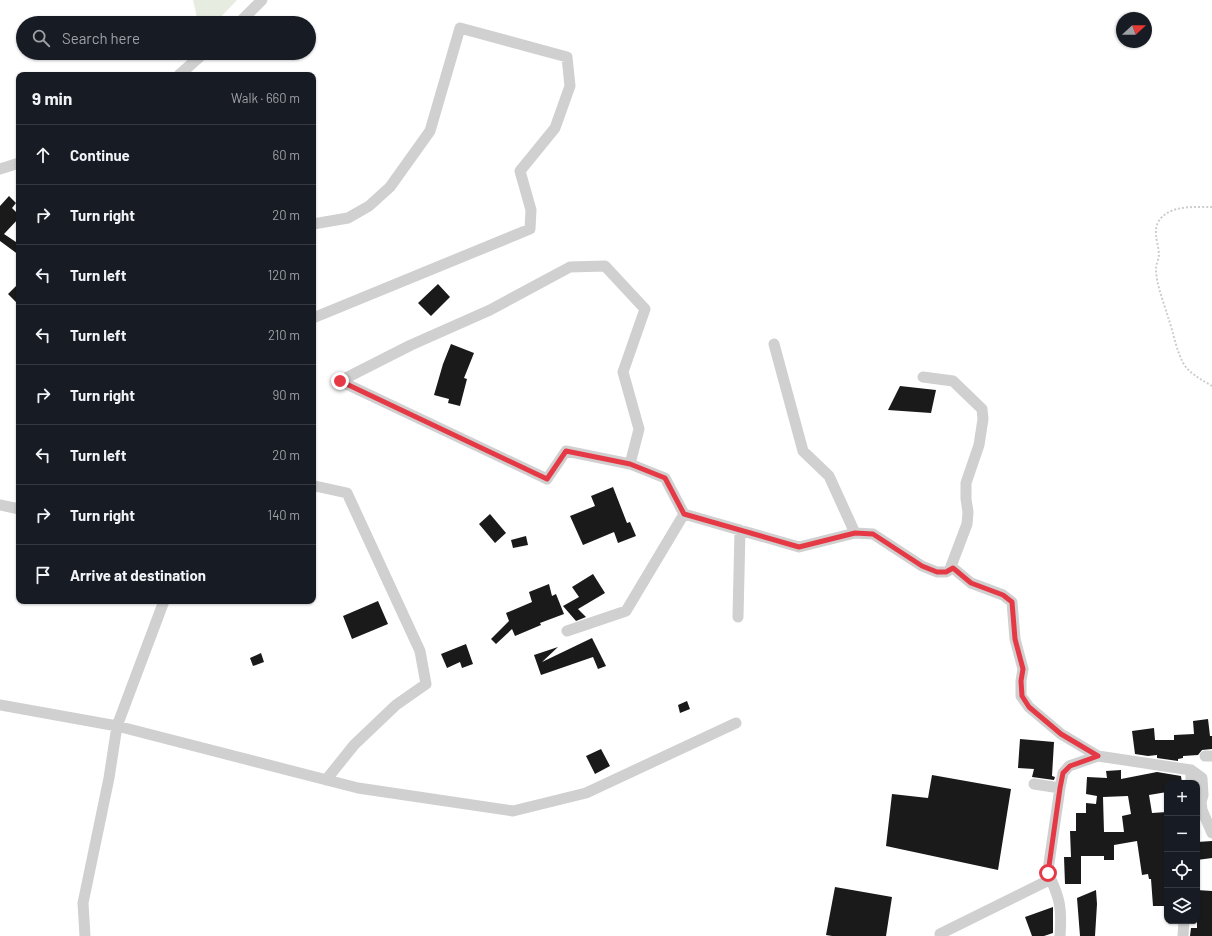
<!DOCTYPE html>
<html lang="en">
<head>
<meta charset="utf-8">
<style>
	:root { --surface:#171b24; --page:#242831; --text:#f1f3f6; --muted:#9ea1a6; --line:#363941 }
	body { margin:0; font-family:Barlow,sans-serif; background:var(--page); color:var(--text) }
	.controls { position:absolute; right:12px; bottom:12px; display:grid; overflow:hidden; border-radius:8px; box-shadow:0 1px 3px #0004 }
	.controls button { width:36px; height:36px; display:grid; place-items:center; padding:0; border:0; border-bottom:1px solid var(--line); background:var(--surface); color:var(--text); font:20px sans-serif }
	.compass { position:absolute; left:1116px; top:12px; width:36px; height:36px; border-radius:50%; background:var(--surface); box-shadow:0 1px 3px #0004; rotate:69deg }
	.stop { position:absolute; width:12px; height:12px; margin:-9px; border:3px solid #e63946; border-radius:50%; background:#fff }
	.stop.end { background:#e63946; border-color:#fff; box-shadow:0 1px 4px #0008 }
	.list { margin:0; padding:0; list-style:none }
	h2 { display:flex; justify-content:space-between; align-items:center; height:52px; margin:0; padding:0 16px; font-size:17px }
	h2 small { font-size:13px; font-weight:400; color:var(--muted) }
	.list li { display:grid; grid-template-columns:26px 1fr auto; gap:12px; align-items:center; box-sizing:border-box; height:60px; padding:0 16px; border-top:1px solid var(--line) }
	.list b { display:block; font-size:15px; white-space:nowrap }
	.list em { font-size:13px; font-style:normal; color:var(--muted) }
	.icon { flex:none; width:22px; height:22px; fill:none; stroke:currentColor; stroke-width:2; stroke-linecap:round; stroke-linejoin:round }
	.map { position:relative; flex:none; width:1212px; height:936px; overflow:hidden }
	.search { position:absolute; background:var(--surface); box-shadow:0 1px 3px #0004; left:16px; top:16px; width:300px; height:44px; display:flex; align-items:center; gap:10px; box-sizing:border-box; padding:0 14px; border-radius:22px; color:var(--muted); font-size:15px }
	.panel { position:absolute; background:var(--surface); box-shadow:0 1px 3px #0004; left:16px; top:72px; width:300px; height:532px; border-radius:8px }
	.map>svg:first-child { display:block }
	.green { fill:#e6ecdf }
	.building { fill:#1a1a1a; fill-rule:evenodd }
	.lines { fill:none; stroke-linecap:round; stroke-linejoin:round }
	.path { stroke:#cdcdcd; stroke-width:2; stroke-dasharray:2 2; stroke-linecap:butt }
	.minor { stroke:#d0d0d0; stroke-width:11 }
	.route { stroke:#e63946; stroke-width:5 }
</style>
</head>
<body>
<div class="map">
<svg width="1212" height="936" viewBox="0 0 1212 936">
	<rect width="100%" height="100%" fill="#fff"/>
	<path class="green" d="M193,0H237L215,23H200L197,18Z"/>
	<path class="building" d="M9,196L16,203L12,208L19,215V218L4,234L19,244V255L0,241V206Z
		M19,283V305L8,294Z
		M438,284L450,297L431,316L418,303Z
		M451,344L474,353L464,378L467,379L460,406L448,403L449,399L434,395L443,364Z
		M900,386L936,390L931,413L888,410Z
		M613,487L627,523L630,522L636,536L618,543L614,532L583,545L570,516L595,506L591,496Z
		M490,514L506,533L495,543L479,524Z
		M526,536L528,545L513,548L511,540Z
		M593,574L605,593L578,609L586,617L576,621L563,606L579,597L572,587Z
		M549,584L552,596L556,594L564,614L540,623L541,625L515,636L512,629L496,644L491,639L509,621L506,613L532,602L529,592Z
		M378,601L388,624L352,639L343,616Z
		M592,638L606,666L598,669L593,657L541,675L534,655L558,647L542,662Z
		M466,644L473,664L462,668L460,662L447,668L441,654Z
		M261,653L264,662L253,666L250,658Z
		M687,701L690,709L680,713L678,705Z
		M1208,719L1210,736H1212V749L1202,750L1198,755L1183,756V758L1178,759V761L1157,758V755L1148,756L1135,754L1132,731L1154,728L1155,740H1174V735L1194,734L1193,721Z
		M1020,739L1054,742L1052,776L1055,777L1054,780L1032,777L1034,769L1018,768Z
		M601,749L610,766L595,774L586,756Z
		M1121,770V779L1157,772L1181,776L1182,783H1167V792L1149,795L1152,813L1167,812V906H1153L1151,879H1149L1148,874L1142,875L1137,841L1114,845V860H1104V856H1081V884H1065L1064,857H1071L1070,831H1076V813H1086V803L1096,804L1097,796L1086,794L1087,777L1107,778L1106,771ZM1128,796L1131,814L1122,816L1124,832H1104L1103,797Z
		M932,775L1011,789L998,870L886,846L892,794L928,798Z
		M1212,841V858L1197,860V842Z
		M835,887L892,897L886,936H832L826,935Z
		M1096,890L1097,904L1095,936H1080L1077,898Z
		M1197,890L1212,891V936H1190L1191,928H1197Z
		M1053,907V933L1044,936H1032L1025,917Z"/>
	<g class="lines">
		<path class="path" d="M1212,207C1197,207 1174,205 1162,217C1151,228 1158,241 1159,254C1159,259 1156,264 1156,269C1156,284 1164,303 1168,317C1173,331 1177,354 1185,366C1192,375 1202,380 1212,386"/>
		<path class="minor" d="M239,23L262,0
			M179,75L204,53
			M0,169L19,163
			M313,224L348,218L369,206L390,187L430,131L460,28L567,57L570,86L555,128L520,171L531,210L530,229L313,318
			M774,344L803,451L829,476L855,533
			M923,377L953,381L982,409L983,419L979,445L966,483V499L968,512L967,524L950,569
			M340,381L547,479L566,451L630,464L665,478L684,514L799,547L855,533L873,534L922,566L937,572H946L953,568L971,583L1003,595L1012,602L1015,639L1023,669L1021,681V696L1029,707L1061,734L1098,756
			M340,381L411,345L490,310L570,267L605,266L645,309L623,372L639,429L630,464
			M313,487L315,486L347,493L420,651L426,684L396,705L354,745L326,780
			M0,505L19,509
			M738,617L740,530
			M567,631L626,611L684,514
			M0,705L117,726L358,788L513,811L586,793L736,723
			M1205,756H1212
			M1191,783V770
			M1034,784L1060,788
			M940,934L1051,879
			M85,936L83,903L109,778L117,726L164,601
			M1060,936C1062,908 1060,898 1048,873V870L1060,788L1063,773L1069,766L1098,756L1191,770L1202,778L1203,795L1201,802L1202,810L1212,833
			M1183,936L1184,921"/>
	</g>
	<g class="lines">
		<path class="route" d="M340,381L547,479L566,451L630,464L665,478L684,514L799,547L855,533L873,534L922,566L937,572H946L953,568L971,583L1003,595L1012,602L1015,639L1023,669L1021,681L1022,696L1029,707L1061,734L1098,756L1070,766L1063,773L1060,788L1048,873"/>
	</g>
</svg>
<div class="controls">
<button>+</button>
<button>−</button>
<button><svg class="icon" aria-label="locate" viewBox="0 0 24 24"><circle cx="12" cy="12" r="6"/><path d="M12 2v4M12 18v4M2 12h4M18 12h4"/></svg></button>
<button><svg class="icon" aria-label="layers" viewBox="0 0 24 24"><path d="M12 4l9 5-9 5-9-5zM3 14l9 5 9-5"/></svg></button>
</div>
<svg class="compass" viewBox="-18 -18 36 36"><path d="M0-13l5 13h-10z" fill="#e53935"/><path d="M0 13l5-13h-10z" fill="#9ea1a6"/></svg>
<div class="stop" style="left:1048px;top:873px"></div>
<div class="stop end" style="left:340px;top:381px"></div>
<div class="search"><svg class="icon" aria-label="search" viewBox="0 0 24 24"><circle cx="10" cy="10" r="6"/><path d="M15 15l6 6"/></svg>Search here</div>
<section class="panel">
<h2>9 min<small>Walk · 660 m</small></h2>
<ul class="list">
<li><svg class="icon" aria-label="ahead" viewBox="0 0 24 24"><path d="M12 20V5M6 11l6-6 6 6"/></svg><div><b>Continue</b></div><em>60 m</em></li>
<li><svg class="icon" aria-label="right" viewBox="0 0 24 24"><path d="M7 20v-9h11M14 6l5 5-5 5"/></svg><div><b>Turn right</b></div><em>20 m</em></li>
<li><svg class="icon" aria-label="left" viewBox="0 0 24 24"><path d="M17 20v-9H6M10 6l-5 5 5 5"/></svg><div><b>Turn left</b></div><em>120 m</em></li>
<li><svg class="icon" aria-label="left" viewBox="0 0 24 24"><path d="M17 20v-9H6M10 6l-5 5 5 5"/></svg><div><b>Turn left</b></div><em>210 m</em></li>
<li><svg class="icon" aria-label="right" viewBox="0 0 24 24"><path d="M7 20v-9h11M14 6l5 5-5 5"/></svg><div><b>Turn right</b></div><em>90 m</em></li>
<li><svg class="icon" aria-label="left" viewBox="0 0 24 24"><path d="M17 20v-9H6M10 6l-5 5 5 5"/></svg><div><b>Turn left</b></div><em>20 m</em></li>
<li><svg class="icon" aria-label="right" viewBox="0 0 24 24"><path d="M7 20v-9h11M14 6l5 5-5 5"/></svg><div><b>Turn right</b></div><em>140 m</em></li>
<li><svg class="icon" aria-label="arrive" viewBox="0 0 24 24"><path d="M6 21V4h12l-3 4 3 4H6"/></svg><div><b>Arrive at destination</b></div></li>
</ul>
</section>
</div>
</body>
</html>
